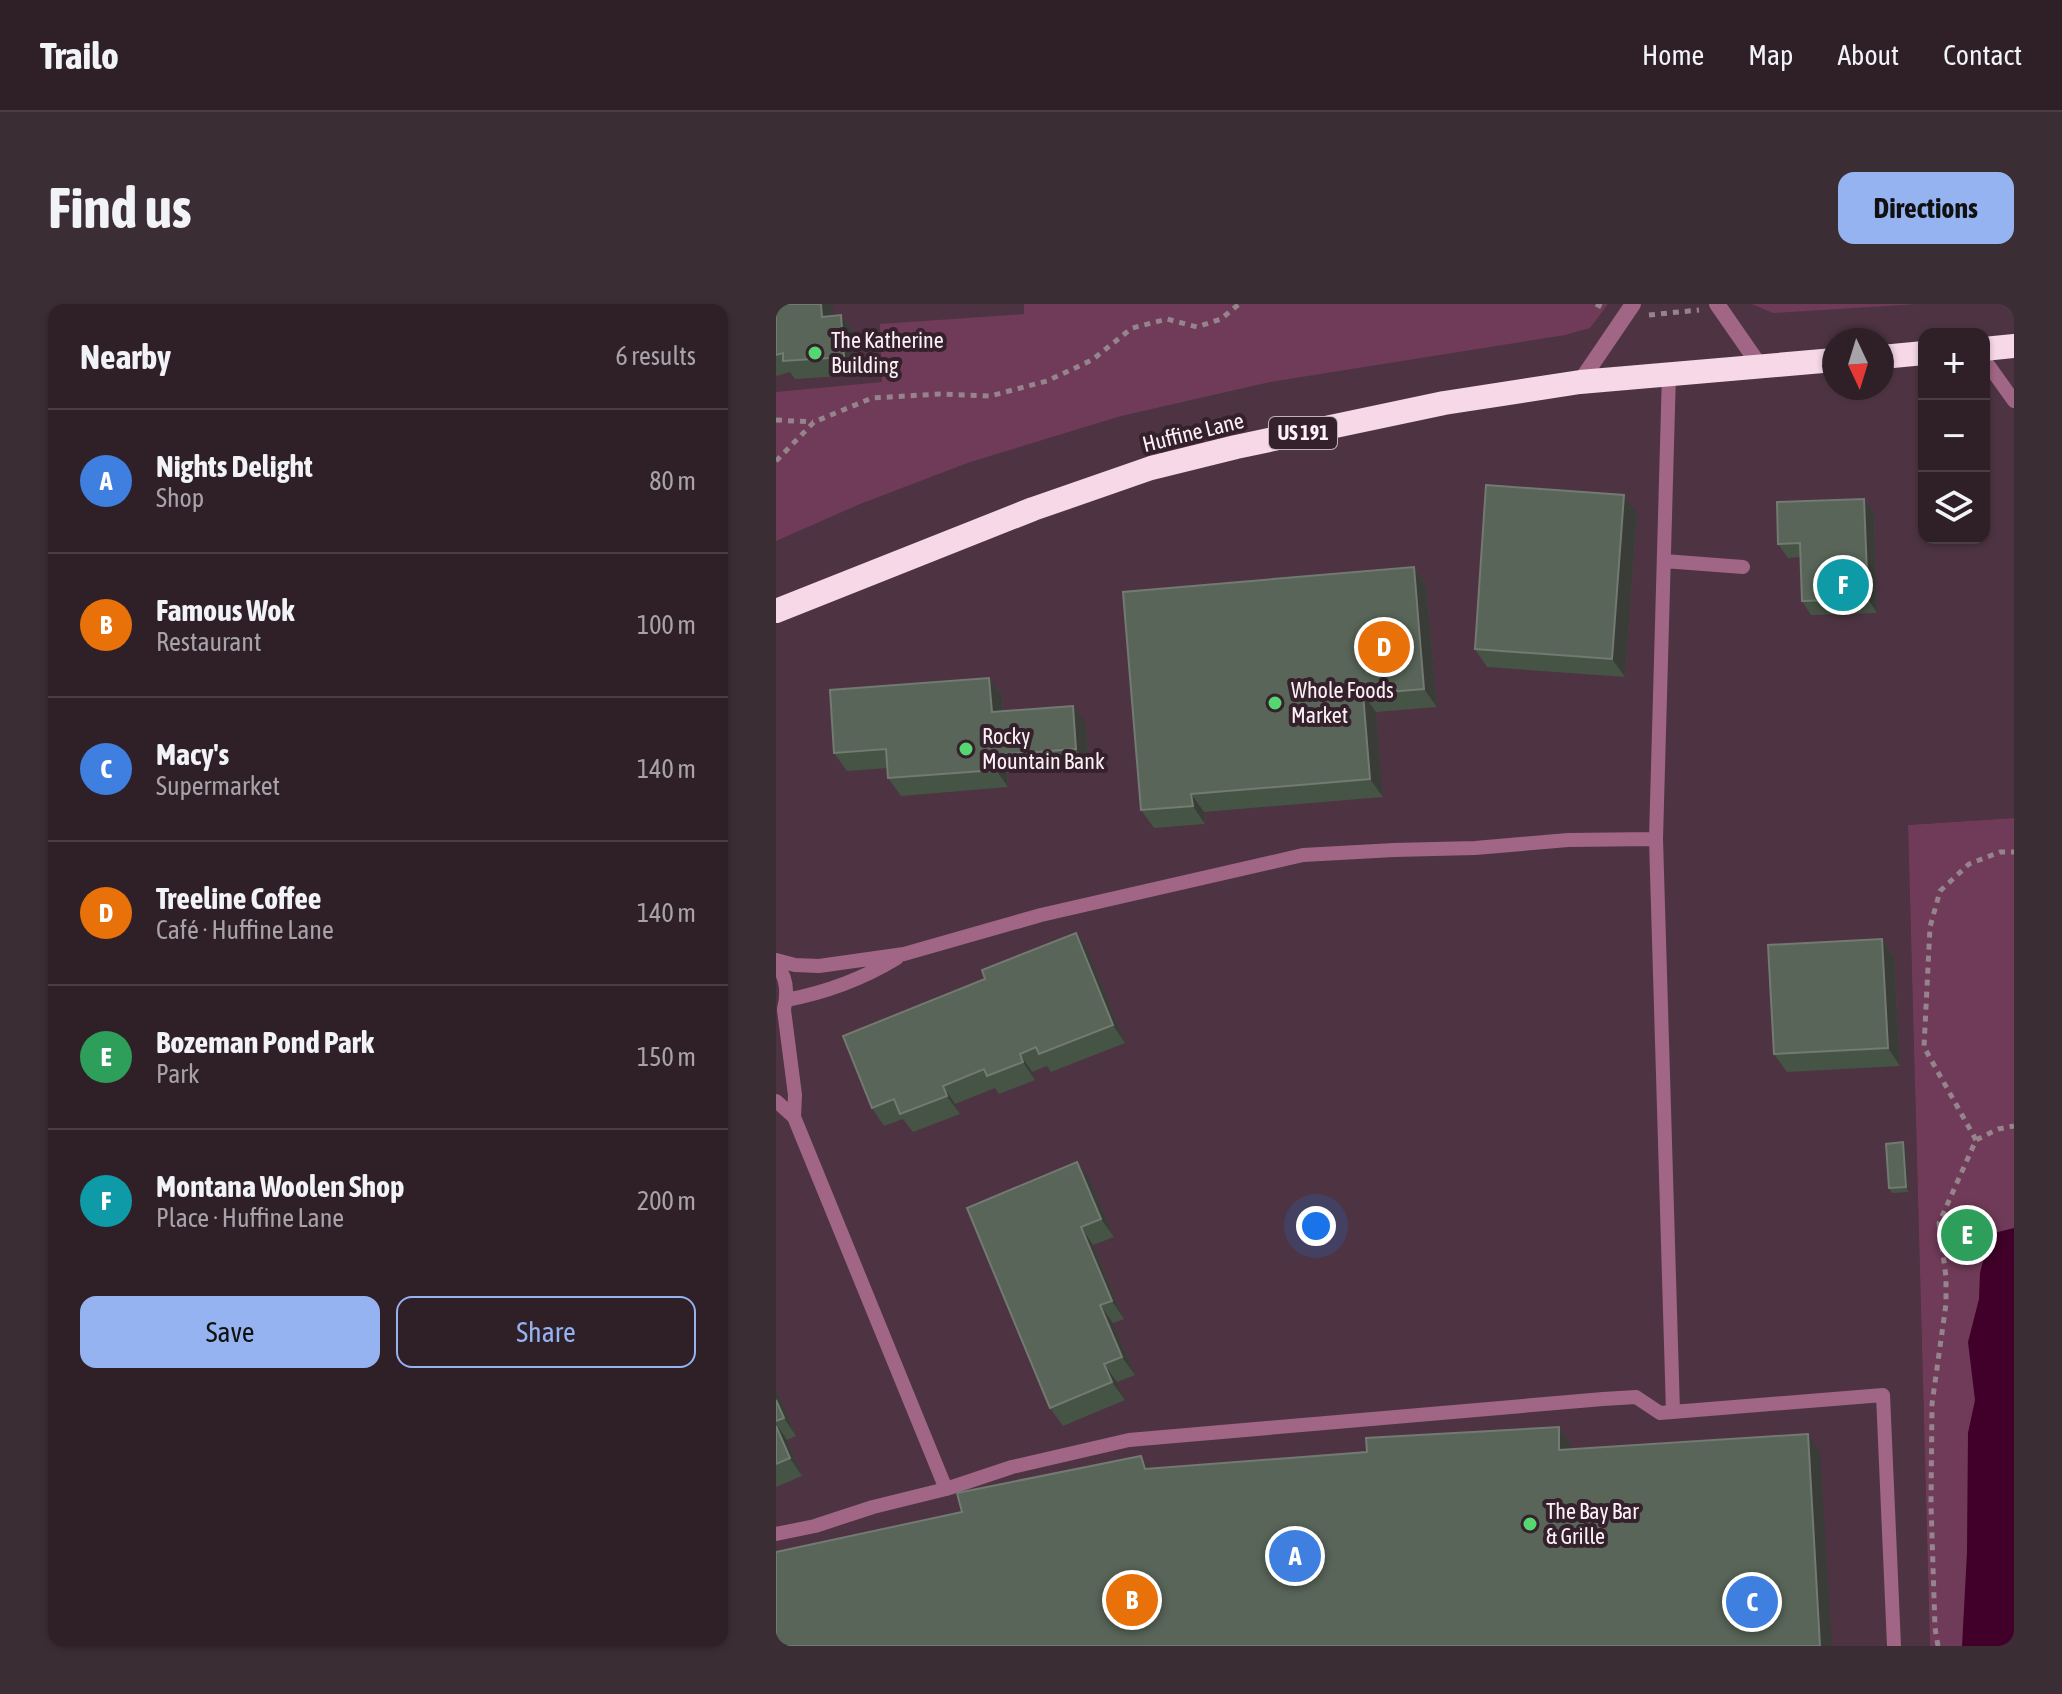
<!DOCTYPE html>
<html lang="en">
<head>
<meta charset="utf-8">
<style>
	:root { --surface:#2f2028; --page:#3b2d34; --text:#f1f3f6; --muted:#a7a3a8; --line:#4a3e45; --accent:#95b2f1 }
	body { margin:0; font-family:"Asap Condensed",sans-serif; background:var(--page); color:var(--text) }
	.controls { position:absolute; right:24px; top:24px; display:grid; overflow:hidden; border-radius:16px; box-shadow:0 2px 6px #0004 }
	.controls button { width:72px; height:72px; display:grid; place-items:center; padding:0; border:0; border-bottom:2px solid var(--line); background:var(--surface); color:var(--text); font:40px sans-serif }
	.compass { position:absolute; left:1046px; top:24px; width:72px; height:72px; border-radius:50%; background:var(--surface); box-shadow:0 2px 6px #0004; rotate:176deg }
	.you { position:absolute; left:540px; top:922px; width:28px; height:28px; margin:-20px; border:6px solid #fff; border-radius:50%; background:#1a73e8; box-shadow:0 0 0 12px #1a73e833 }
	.badge { display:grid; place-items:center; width:52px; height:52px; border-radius:50%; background:var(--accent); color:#fff; font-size:26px; font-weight:700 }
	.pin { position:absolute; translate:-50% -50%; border:4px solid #fff; box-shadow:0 2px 8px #0006 }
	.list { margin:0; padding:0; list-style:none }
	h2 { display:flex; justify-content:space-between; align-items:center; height:104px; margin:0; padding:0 32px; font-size:34px }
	h2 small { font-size:26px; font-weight:400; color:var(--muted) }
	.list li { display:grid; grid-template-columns:52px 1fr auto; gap:24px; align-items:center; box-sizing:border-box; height:144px; padding:0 32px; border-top:2px solid var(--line) }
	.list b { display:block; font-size:30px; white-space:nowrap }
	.list p { margin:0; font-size:26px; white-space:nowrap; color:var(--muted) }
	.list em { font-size:26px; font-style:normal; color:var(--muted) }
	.actions { display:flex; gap:16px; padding:24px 32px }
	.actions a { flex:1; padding:18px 0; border:2px solid var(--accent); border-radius:16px; text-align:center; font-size:28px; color:var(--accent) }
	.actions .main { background:var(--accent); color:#111 }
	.icon { flex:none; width:44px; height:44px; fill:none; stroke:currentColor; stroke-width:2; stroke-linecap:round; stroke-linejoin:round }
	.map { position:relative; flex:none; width:1238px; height:1342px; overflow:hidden; border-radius:16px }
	header { display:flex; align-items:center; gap:48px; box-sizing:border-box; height:112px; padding:0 40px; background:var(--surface); border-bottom:2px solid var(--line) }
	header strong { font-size:38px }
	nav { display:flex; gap:44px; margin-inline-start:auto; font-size:28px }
	.intro { display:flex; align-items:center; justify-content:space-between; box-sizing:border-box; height:192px; padding:0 48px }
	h1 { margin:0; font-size:56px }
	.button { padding:20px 36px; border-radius:16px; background:var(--accent); color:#111; font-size:28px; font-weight:700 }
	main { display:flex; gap:48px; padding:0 48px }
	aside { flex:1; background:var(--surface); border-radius:16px; box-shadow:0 2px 6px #0004 }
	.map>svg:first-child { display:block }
	.built { fill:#4e3442; fill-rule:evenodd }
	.green { fill:#703b58 }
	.water { fill:#400029 }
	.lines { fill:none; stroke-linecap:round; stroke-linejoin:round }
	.path { stroke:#95848c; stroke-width:5; stroke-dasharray:6 6; stroke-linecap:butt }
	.lane { stroke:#a16685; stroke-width:14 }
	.street { stroke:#a16685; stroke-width:16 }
	.highway { stroke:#f6d8e7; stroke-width:24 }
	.wall { fill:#455445 }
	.shaded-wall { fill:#3a3c37 }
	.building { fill:#596558; stroke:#727a71; stroke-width:2 }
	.poi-dot { fill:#56d671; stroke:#34212b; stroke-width:3 }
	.labels { text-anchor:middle; stroke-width:8; stroke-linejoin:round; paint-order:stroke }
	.shield { fill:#34212b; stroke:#c1b2b9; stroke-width:2 }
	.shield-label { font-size:20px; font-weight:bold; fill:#fdf0f6 }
	.poi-label { font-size:22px; fill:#fdf0f6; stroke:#34212b; text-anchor:start }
	.street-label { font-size:22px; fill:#fdf0f6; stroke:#34212b }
</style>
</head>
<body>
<header>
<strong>Trailo</strong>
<nav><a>Home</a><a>Map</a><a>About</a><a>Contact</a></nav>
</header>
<div class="intro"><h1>Find us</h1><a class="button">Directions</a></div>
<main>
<aside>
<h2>Nearby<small>6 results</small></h2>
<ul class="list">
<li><span class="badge" style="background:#3f7fe0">A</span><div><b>Nights Delight</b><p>Shop</p></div><em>80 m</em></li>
<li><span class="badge" style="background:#e8710a">B</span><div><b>Famous Wok</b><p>Restaurant</p></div><em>100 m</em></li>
<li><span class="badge" style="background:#3f7fe0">C</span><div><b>Macy's</b><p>Supermarket</p></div><em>140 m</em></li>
<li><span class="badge" style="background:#e8710a">D</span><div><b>Treeline Coffee</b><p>Café · Huffine Lane</p></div><em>140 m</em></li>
<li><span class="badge" style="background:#2e9e5b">E</span><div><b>Bozeman Pond Park</b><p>Park</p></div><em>150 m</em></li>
<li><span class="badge" style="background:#0f9aa8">F</span><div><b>Montana Woolen Shop</b><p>Place · Huffine Lane</p></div><em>200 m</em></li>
</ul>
<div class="actions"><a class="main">Save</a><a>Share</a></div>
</aside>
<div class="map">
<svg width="1238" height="1342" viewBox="0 0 1238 1342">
	<rect width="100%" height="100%" fill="#3f2b35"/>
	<path class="built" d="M0,0H1238V514L1132,521L1154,1342H0ZM1148,30H1208V234H1148ZM1058,36H1106V84H1058Z"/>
	<path class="green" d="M248,0H832L814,24L789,31L494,78L345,112L194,158L84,200L0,237V88L106,78L104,20L248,10Z
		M976,0H1141L997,9Z
		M1238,514V1342H1154L1132,521Z"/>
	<path class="water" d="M1238,924V1342H1186L1191,1248L1192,1129L1199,1096L1192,1038L1203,995L1204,969L1214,930Z"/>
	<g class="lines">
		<path class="path" d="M820,0L830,5
			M873,11L923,6
			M0,116L37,118
			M0,157L38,118L96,94L164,90L214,92L271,77L316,56L356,24L391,15L421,23L445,15L463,0
			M1200,836L1148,743L1154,623L1164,587L1193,560L1224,548H1238
			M1162,1342L1159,1324L1155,1201L1156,1100L1170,1000V973L1163,919L1200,836L1222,825L1238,822"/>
		<path class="lane" d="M1208,55L1238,97
			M893,69L880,535L897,1108
			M888,257L967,263
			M0,656L19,661L43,662L128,650L265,611L527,551L618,546L699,544L792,536L880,535
			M0,660C11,673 12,689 8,705
			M10,696C48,689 88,674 121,654
			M8,706L19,791L18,813L170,1185
			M0,797L18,813
			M0,1230L39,1222L97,1203L170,1185L236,1163L353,1136L827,1095L860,1093L884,1109L1107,1091L1118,1342"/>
		<path class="street" d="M941,0L984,62
			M804,78L857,0"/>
		<path class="highway" d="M1208,45L1238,42
			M1106,53L1148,49
			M0,307L257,205L375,164L460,143L668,99L804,78L1058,56"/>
	</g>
	<path class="wall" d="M0,0H57V12L65,11L78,29L80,71L19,75L14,68L0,72Z
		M1088,195L1098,209L1101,309L1035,311L1026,297L1024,253L1012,254L1002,240Z
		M861,209L849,373L711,363L699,345Z
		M638,263L650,281L661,403L600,408L607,493L428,508L429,520L378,524L365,506Z
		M213,374L226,392L227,408L310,420L313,463L231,469L232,483L125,492L112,474L111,464L71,467L58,449Z
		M1106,635L1118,653L1124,762L1011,768L998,750Z
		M312,647L349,739L275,768L271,762L256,768L259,776L223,790L219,784L179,800L184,810L137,828L127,815L108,822L96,804Z
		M1127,838L1130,843L1133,888L1116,889L1113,884Z
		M314,876L338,933L317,941L348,1015L337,1019L359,1071L341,1078L349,1096L287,1122L274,1104L191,904Z
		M0,1084L20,1132L11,1136L26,1172L0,1183Z"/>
	<path class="shaded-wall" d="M45,0H57L58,31L46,13Z
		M65,11L78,29L80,71L68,53Z
		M848,191L861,209L849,373L836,355Z
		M1088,195L1098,209L1101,309L1092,295Z
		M638,263L650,281L661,403L648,385Z
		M213,374L226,392L228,426L216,408Z
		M587,390L600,408L607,493L594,475Z
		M297,402L310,420L313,463L300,445Z
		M219,451L231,469L232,483L220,466Z
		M415,490L428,508L429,520L417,502Z
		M300,629L312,647L349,739L337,721Z
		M1106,635L1118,653L1124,762L1112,744Z
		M244,750L256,768L259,776L247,758Z
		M167,782L179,800L184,810L171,792Z
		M1127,838L1130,843L1133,888L1130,883Z
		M301,858L314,876L338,933L325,915Z
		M305,923L317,941L348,1015L336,997Z
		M324,1001L337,1019L359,1071L346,1053Z
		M328,1060L341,1078L349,1096L336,1078Z
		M0,1084L20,1132L8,1114L0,1096Z
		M0,1120L11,1136L26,1172L14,1154Z
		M783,1123L795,1141L796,1164L783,1146Z
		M1032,1130L1044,1148L1056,1342H1044Z
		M365,1152L377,1170L369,1165Z"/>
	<path class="building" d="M0,0H45L46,13L65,11L68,53L7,57V49L0,51Z
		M710,181L848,191L836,355L699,345Z
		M1088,195L1092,295L1026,297L1024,239L1002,240L1001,198Z
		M638,263L648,385L587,390L594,475L415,490L417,502L365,506L347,288Z
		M213,374L216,408L297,402L300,445L219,451L220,466L112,474L110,445L58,449L54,386Z
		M300,629L337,721L263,750L260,743L244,750L247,758L211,772L208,765L167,782L171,792L124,810L118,795L96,804L67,732L209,675L206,666Z
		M1106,635L1112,744L998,750L992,641Z
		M1127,838L1130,883L1113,884L1110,840Z
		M301,858L325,915L305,923L336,997L324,1001L346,1053L328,1060L336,1078L274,1104L191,904Z
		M0,1096L8,1114L0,1117Z
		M0,1122L14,1154L0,1160Z
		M783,1123V1146L1032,1130L1044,1342H0V1248L186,1208L181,1189L365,1152L369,1165L591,1148L590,1134Z"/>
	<g class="poi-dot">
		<circle cx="39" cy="49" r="8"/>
		<circle cx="499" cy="399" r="8"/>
		<circle cx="190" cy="445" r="8"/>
		<circle cx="754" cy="1220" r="8"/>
	</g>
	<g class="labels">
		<rect class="shield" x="493" y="113" width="68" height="32" rx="6"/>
		<g class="shield-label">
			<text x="527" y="136">US 191</text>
		</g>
		<g class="poi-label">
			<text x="55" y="44">The Katherine<tspan x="55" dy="25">Building</tspan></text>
			<text x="515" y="394">Whole Foods<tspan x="515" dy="25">Market</tspan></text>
			<text x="206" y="440">Rocky<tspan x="206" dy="25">Mountain Bank</tspan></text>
			<text x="770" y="1215">The Bay Bar<tspan x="770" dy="25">&amp; Grille</tspan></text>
		</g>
		<g class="street-label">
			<text transform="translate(417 128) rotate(-14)" y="8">Huffine Lane</text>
		</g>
	</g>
</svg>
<div class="controls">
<button>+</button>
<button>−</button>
<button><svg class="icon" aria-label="layers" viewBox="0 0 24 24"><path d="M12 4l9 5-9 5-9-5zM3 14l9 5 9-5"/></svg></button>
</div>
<svg class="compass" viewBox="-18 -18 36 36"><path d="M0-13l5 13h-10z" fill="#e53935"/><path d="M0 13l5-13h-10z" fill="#a7a3a8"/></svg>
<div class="you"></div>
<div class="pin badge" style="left:519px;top:1252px;background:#3f7fe0">A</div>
<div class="pin badge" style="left:356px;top:1296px;background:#e8710a">B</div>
<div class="pin badge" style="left:976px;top:1298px;background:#3f7fe0">C</div>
<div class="pin badge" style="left:608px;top:343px;background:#e8710a">D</div>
<div class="pin badge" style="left:1191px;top:931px;background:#2e9e5b">E</div>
<div class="pin badge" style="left:1067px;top:281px;background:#0f9aa8">F</div>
</div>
</main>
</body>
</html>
